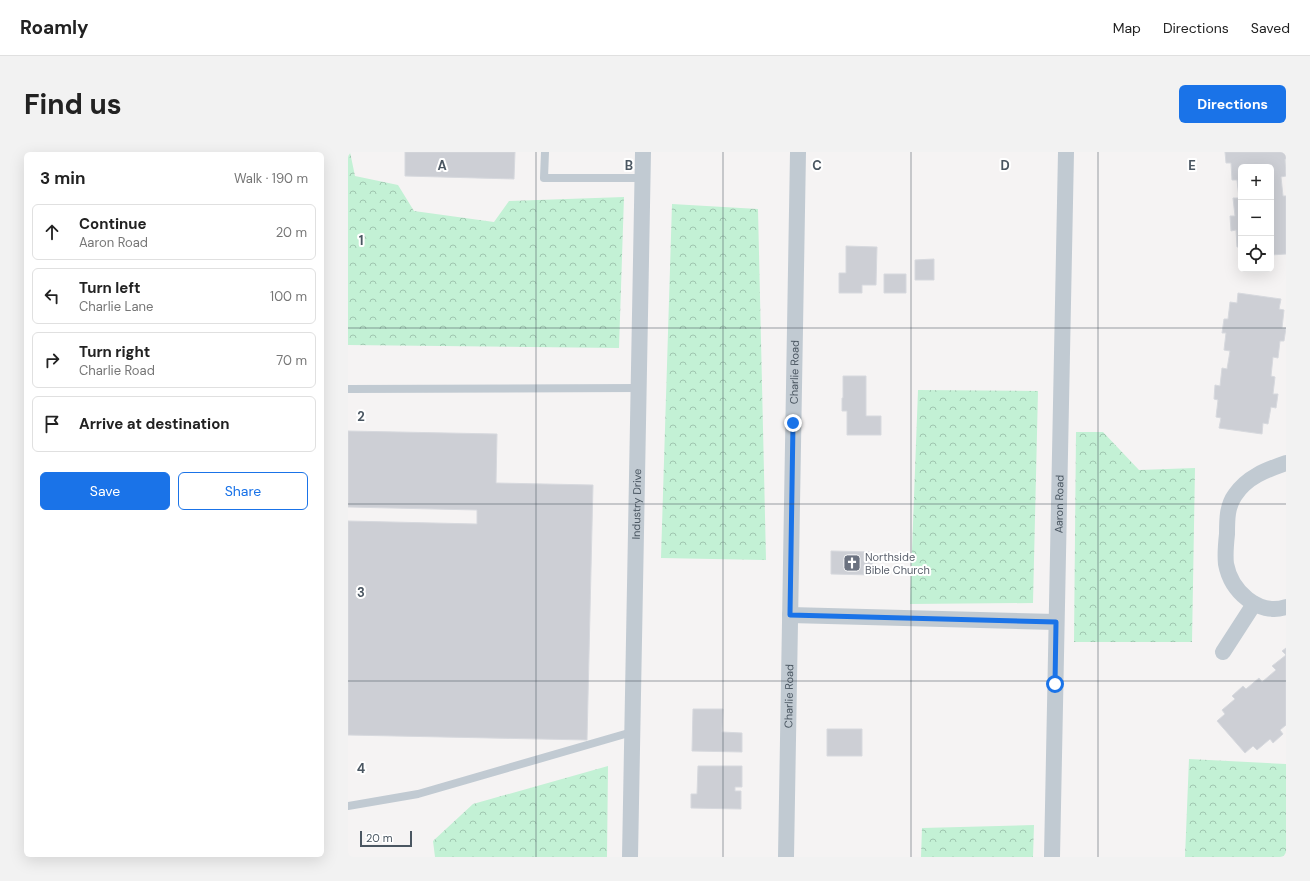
<!DOCTYPE html>
<html lang="en">
<head>
<meta charset="utf-8">
<style>
	:root { --surface:#fff; --page:#f2f2f2; --text:#222; --muted:#767676; --line:#e0e0e0; --accent:#1a73e8 }
	body { margin:0; font-family:"DM Sans",sans-serif; background:var(--page); color:var(--text) }
	.controls { position:absolute; right:12px; top:12px; display:grid; overflow:hidden; border-radius:6px; box-shadow:0 4px 16px #0002 }
	.controls button { width:36px; height:36px; display:grid; place-items:center; padding:0; border:0; border-bottom:1px solid var(--line); background:var(--surface); color:var(--text); font:20px sans-serif }
	.scale { position:absolute; left:12px; bottom:10px; width:52px; box-sizing:border-box; padding-left:4px; border:2px solid #4a5661; border-top:0; font-size:11px; line-height:14px; white-space:nowrap; color:#4a5661; -webkit-text-stroke:3px #fff; paint-order:stroke }
	.stop { position:absolute; width:12px; height:12px; margin:-9px; border:3px solid #1a73e8; border-radius:50%; background:#fff }
	.stop.end { background:#1a73e8; border-color:#fff; box-shadow:0 1px 4px #0008 }
	.list { margin:0; padding:0; list-style:none }
	h2 { display:flex; justify-content:space-between; align-items:center; height:52px; margin:0; padding:0 16px; font-size:17px }
	h2 small { font-size:13px; font-weight:400; color:var(--muted) }
	.list li { display:grid; grid-template-columns:26px 1fr auto; gap:12px; align-items:center; box-sizing:border-box; height:56px; margin:0 8px 8px; padding:0 8px; border:1px solid var(--line); border-radius:6px }
	.list b { display:block; font-size:15px; white-space:nowrap }
	.list p { margin:0; font-size:13px; white-space:nowrap; color:var(--muted) }
	.list em { font-size:13px; font-style:normal; color:var(--muted) }
	.actions { display:flex; gap:8px; padding:12px 16px }
	.actions a { flex:1; padding:9px 0; border:1px solid var(--accent); border-radius:6px; text-align:center; font-size:14px; color:var(--accent) }
	.actions .main { background:var(--accent); color:#fff }
	.icon { flex:none; width:22px; height:22px; fill:none; stroke:currentColor; stroke-width:2; stroke-linecap:round; stroke-linejoin:round }
	.map { position:relative; flex:none; width:938px; height:705px; overflow:hidden; border-radius:6px }
	header { display:flex; align-items:center; gap:24px; box-sizing:border-box; height:56px; padding:0 20px; background:var(--surface); border-bottom:1px solid var(--line) }
	header strong { font-size:19px }
	nav { display:flex; gap:22px; margin-inline-start:auto; font-size:14px }
	.intro { display:flex; align-items:center; justify-content:space-between; box-sizing:border-box; height:96px; padding:0 24px }
	h1 { margin:0; font-size:28px }
	.button { padding:10px 18px; border-radius:6px; background:var(--accent); color:#fff; font-size:14px; font-weight:700 }
	main { display:flex; gap:24px; padding:0 24px }
	aside { flex:1; background:var(--surface); border-radius:6px; box-shadow:0 4px 16px #0002 }
	.map>svg:first-child { display:block }
	.forest { fill:url(#forest-crowns) }
	.building { fill:#cdcfd5; stroke:#d7d9de }
	.lines { fill:none; stroke-linecap:round; stroke-linejoin:round }
	.service { stroke:#c1cad2; stroke-width:8 }
	.minor { stroke:#c1cad2; stroke-width:16 }
	.route { stroke:#1a73e8; stroke-width:5 }
	.grid { fill:none; stroke:#4a5661; stroke-width:1; stroke-opacity:0.55 }
	.labels { text-anchor:middle; stroke-width:4; stroke-linejoin:round; paint-order:stroke }
	.street-label { font-size:11px; fill:#4a5661; stroke:#fff }
	.worship-label { font-size:11px; fill:#5b616d; stroke:#fff; text-anchor:start }
	.grid-label { font-size:13px; text-anchor:middle; font-weight:bold; fill:#4a5661; stroke:#fff; stroke-width:4; stroke-linejoin:round; paint-order:stroke }
</style>
</head>
<body>
<header>
<strong>Roamly</strong>
<nav><a>Map</a><a>Directions</a><a>Saved</a></nav>
</header>
<div class="intro"><h1>Find us</h1><a class="button">Directions</a></div>
<main>
<aside>
<h2>3 min<small>Walk · 190 m</small></h2>
<ul class="list">
<li><svg class="icon" aria-label="ahead" viewBox="0 0 24 24"><path d="M12 20V5M6 11l6-6 6 6"/></svg><div><b>Continue</b><p>Aaron Road</p></div><em>20 m</em></li>
<li><svg class="icon" aria-label="left" viewBox="0 0 24 24"><path d="M17 20v-9H6M10 6l-5 5 5 5"/></svg><div><b>Turn left</b><p>Charlie Lane</p></div><em>100 m</em></li>
<li><svg class="icon" aria-label="right" viewBox="0 0 24 24"><path d="M7 20v-9h11M14 6l5 5-5 5"/></svg><div><b>Turn right</b><p>Charlie Road</p></div><em>70 m</em></li>
<li><svg class="icon" aria-label="arrive" viewBox="0 0 24 24"><path d="M6 21V4h12l-3 4 3 4H6"/></svg><div><b>Arrive at destination</b></div></li>
</ul>
<div class="actions"><a class="main">Save</a><a>Share</a></div>
</aside>
<div class="map">
<svg width="938" height="705" viewBox="0 0 938 705">
	<defs>
		<pattern id="forest-crowns" width="20" height="18" patternUnits="userSpaceOnUse"><rect width="20" height="18" fill="#c3f1d5"/><path d="M2 6a3 3 0 1 1 6 0M12 15a3 3 0 1 1 6 0" fill="none" stroke="#a0c6b0"/></pattern>
	</defs>
	<rect width="100%" height="100%" fill="#f5f3f3"/>
	<path class="forest" d="M0,0H2L7,24L50,33L66,59L146,70L161,49L276,45L271,196L0,193Z
		M324,52L410,57L418,408L313,406Z
		M570,238L690,239L685,451L562,452Z
		M728,280H755L791,318L847,316L844,490H726Z
		M841,607L938,612V705H837Z
		M260,614L259,705H87L85,689L125,652Z
		M686,673L685,705H573L574,676Z"/>
	<path class="building" d="M57,0H167L166,27L57,24Z
		M877,0H938V7H937L938,24L933,25L935,44H938V102L923,103V15H893V95H889L888,78L883,79L882,64H887L885,46H891L889,28H884L883,11H878Z
		M498,94L529,95L528,133H514V141H491V121H498Z
		M586,107V128H567V108Z
		M536,122H558V141H536Z
		M890,141L933,147L931,157L936,158L934,176H938L936,189H932L930,206L925,205L923,224L927,225L925,242H930L928,256L923,255L920,272L915,271L914,282L871,276L873,266L868,265L870,248L866,247L867,233L872,234L874,216L879,217L882,199L876,198L878,181H874L876,167H880L882,150L889,151Z
		M495,224H518V264H533V283H499V259H494V246H495Z
		M0,279L149,282L148,331L245,333L239,588L0,583V369L129,372V358L0,355Z
		M483,399L525,400L524,423L483,422Z
		M938,496V573L932,578L935,582L925,591L922,587L909,598L905,594L897,601L869,569L877,562L874,558L887,547L884,544L895,534L898,537L911,526L914,530L928,518L924,514L938,503L934,499Z
		M345,557H375L374,580L394,581V600L344,599Z
		M479,577H514V604H479Z
		M350,614H394V635H387V639H393V657L343,656V642H349Z"/>
	<g class="lines">
		<path class="service" d="M197,0L196,26H294
			M0,237L291,236
			M0,654L70,642L284,580"/>
		<g class="minor">
			<path d="M938,311C918,318 899,325 887,343C879,354 879,368 879,382C878,391 877,403 878,412C883,439 910,464 938,455"/>
			<path d="M442,463L708,470"/>
			<path d="M875,500L906,452"/>
			<path id="s1" d="M282,705L295,0"/>
			<path id="s2" d="M438,705L450,0"/>
			<path id="s3" d="M704,705L718,0"/>
		</g>
	</g>
	<g class="lines">
		<path class="route" d="M445,271L442,463L708,470L707,532"/>
	</g>
	<path class="grid" d="M188,0V705M375,0V705M563,0V705M750,0V705M0,176H938M0,352H938M0,529H938"/>
	<defs>
		<g id="church-square" transform="scale(0.9)"><rect x="-9" y="-9" width="18" height="18" rx="4" fill="#6b7280" stroke="#fff"/><path d="M-1.2-6h2.4v3.5h3.3v2.4h-3.3V6h-2.4V-.1h-3.3v-2.4h3.3Z" fill="#fff"/></g>
	</defs>
	<g fill-rule="evenodd">
		<use href="#church-square" x="504" y="411"/>
	</g>
	<g class="labels">
		<g class="street-label">
			<text dy="4" stroke="none"><textPath href="#s2" startOffset="485">Charlie Road</textPath></text>
			<text dy="4" stroke="none"><textPath href="#s3" startOffset="353">Aaron Road</textPath></text>
			<text dy="4" stroke="none"><textPath href="#s1" startOffset="353">Industry Drive</textPath></text>
			<text dy="4" stroke="none"><textPath href="#s2" startOffset="161">Charlie Road</textPath></text>
		</g>
		<g class="worship-label">
			<text x="517" y="409">Northside<tspan x="517" dy="13">Bible Church</tspan></text>
		</g>
	</g>
	<g class="grid-label">
		<text x="94" y="18">A</text>
		<text x="281" y="18">B</text>
		<text x="469" y="18">C</text>
		<text x="657" y="18">D</text>
		<text x="844" y="18">E</text>
		<text x="13" y="93">1</text>
		<text x="13" y="269">2</text>
		<text x="13" y="445">3</text>
		<text x="13" y="621">4</text>
	</g>
</svg>
<div class="controls">
<button>+</button>
<button>−</button>
<button><svg class="icon" aria-label="locate" viewBox="0 0 24 24"><circle cx="12" cy="12" r="6"/><path d="M12 2v4M12 18v4M2 12h4M18 12h4"/></svg></button>
</div>
<div class="scale">20 m</div>
<div class="stop" style="left:707px;top:532px"></div>
<div class="stop end" style="left:445px;top:271px"></div>
</div>
</main>
</body>
</html>
